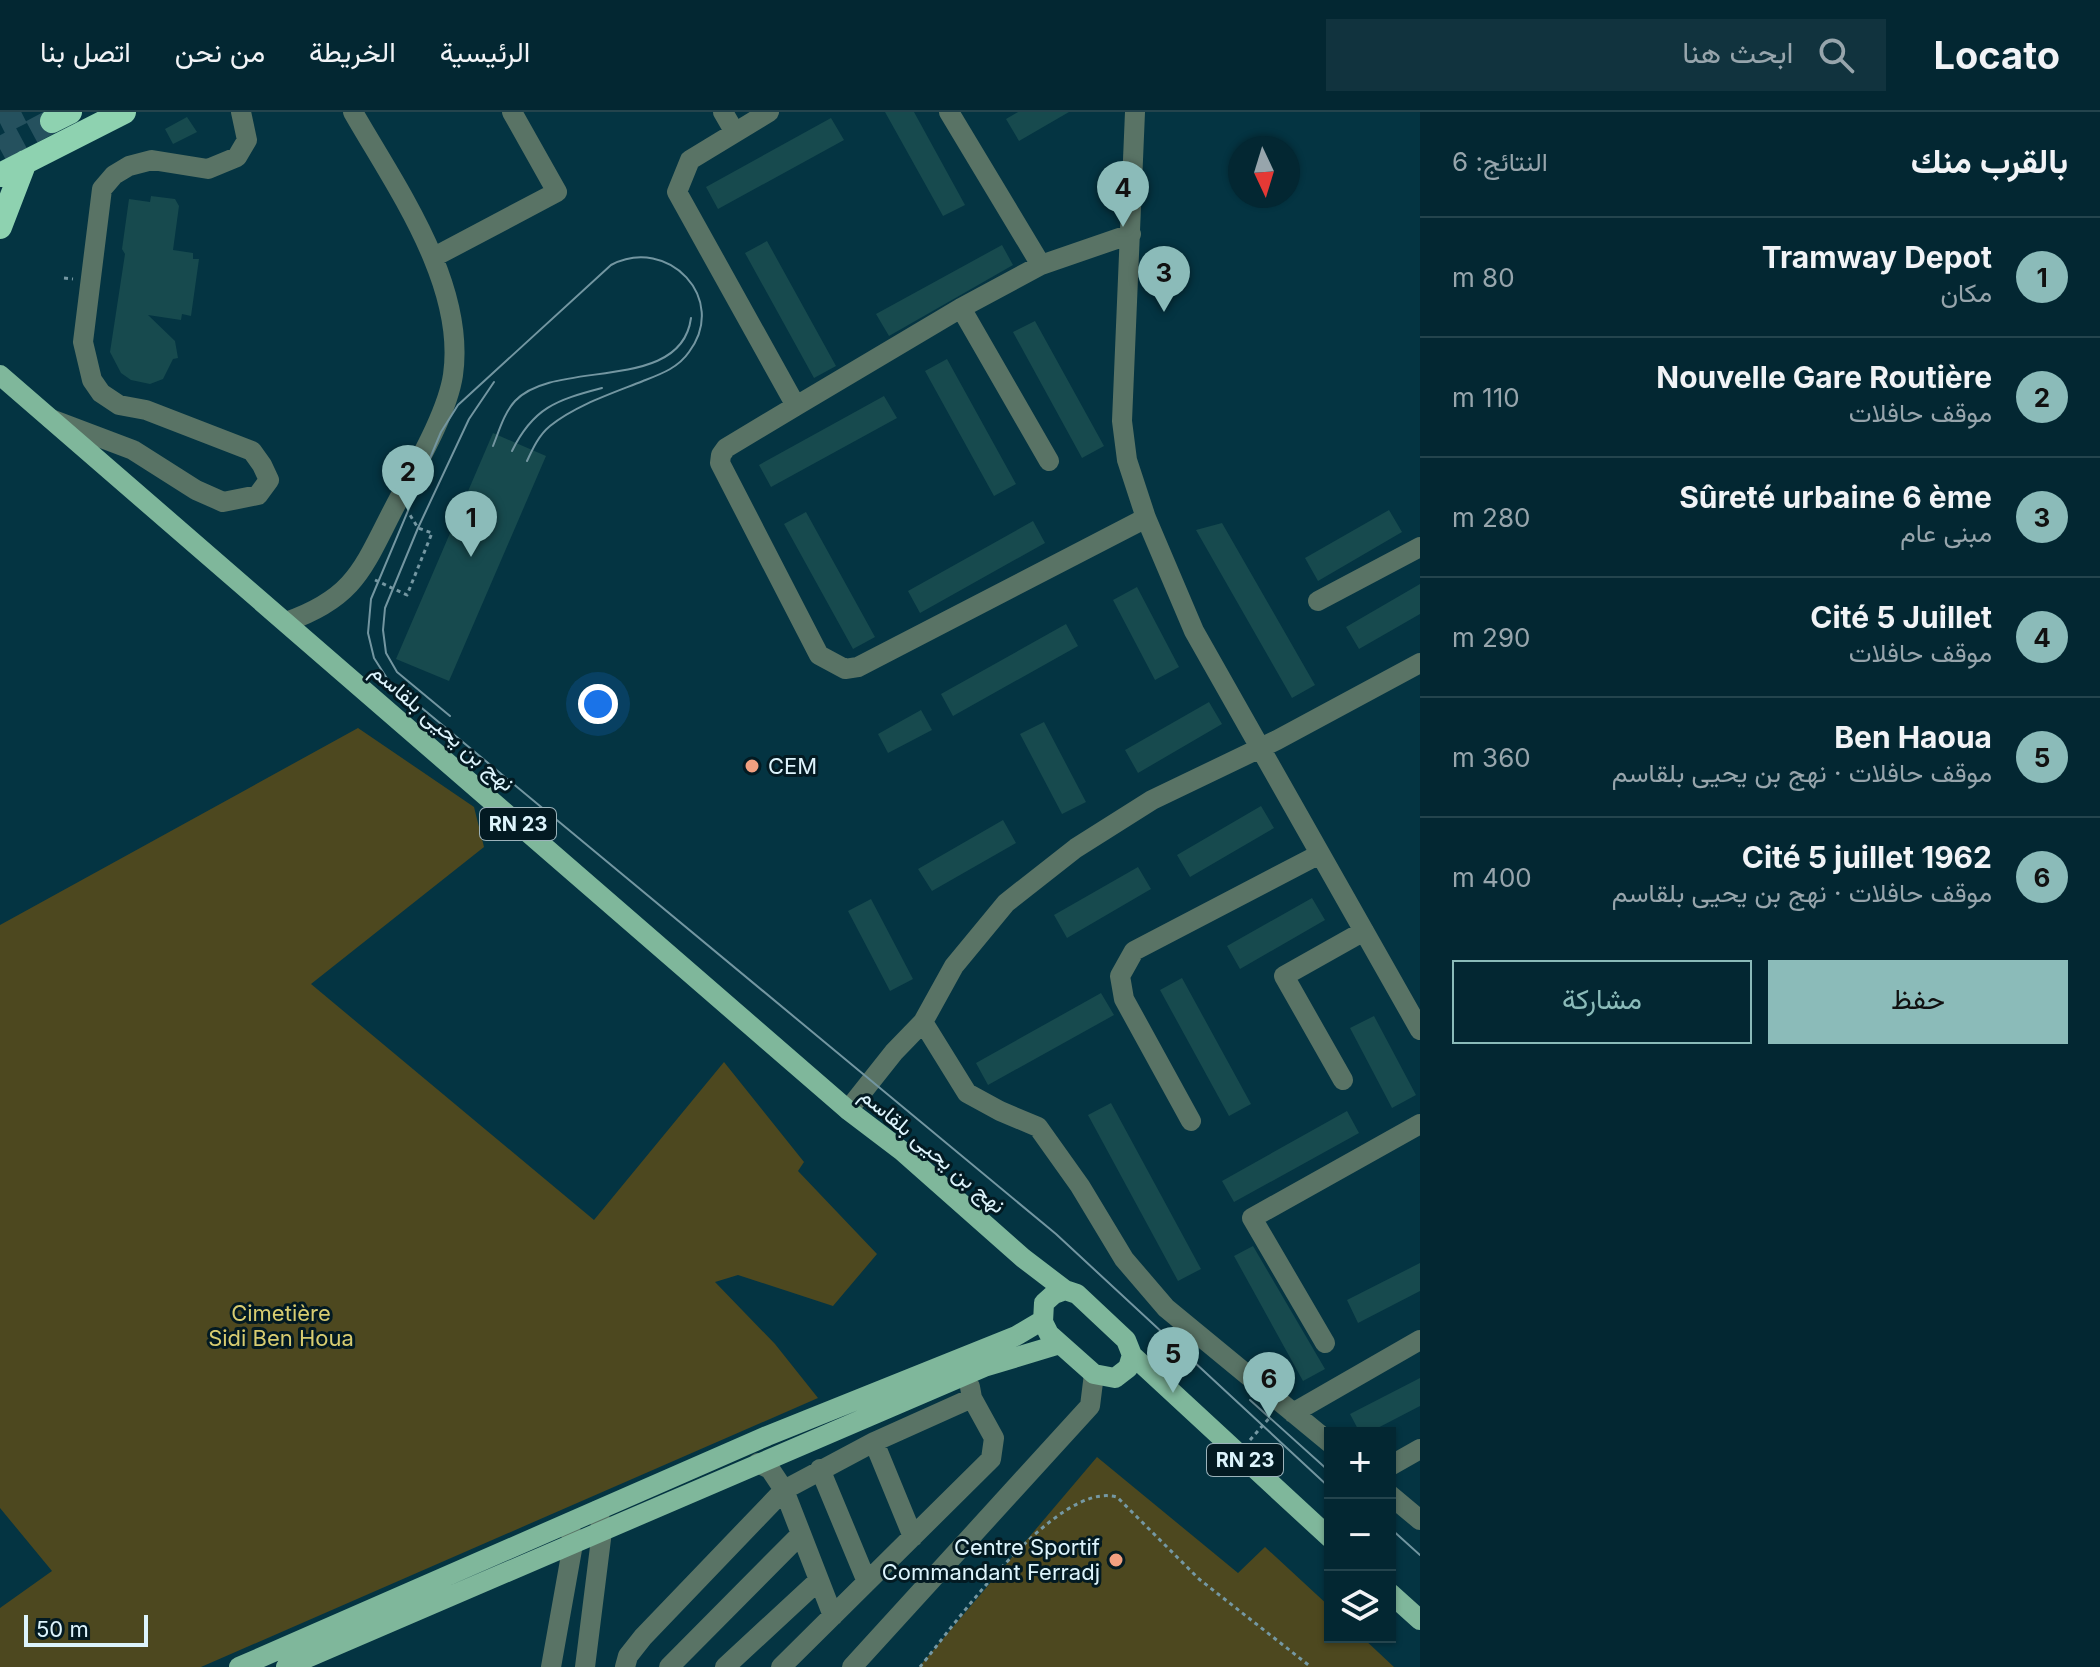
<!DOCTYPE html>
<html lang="ar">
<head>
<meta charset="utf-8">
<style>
	:root { --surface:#032732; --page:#11333e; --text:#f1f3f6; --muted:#97a5ac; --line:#24444d; --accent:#8bbbb9 }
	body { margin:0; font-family:Inter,Vazirmatn,sans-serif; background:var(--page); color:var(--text); direction:rtl }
	.controls { position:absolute; right:24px; bottom:24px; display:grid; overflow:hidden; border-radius:0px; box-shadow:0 2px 6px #0004 }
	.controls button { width:72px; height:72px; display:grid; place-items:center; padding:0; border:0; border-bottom:2px solid var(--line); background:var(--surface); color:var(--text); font:40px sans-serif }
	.compass { position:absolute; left:1228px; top:24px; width:72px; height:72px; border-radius:50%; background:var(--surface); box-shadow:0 2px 6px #0004; rotate:176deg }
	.scale { position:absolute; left:24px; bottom:20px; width:124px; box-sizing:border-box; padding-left:8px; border:4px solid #ddf4fc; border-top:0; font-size:22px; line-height:28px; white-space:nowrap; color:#ddf4fc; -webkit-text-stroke:6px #031a22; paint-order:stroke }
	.you { position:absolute; left:598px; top:592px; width:28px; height:28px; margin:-20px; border:6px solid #fff; border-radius:50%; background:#1a73e8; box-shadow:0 0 0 12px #1a73e833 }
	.badge { display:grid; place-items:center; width:52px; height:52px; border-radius:50%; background:var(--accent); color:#111; font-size:26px; font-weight:700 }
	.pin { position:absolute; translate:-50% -66px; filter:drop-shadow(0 2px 4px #0008) }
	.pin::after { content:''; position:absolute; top:42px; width:28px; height:24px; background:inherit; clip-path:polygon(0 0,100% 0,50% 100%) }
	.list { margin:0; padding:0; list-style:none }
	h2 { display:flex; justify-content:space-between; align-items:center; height:104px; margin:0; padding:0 32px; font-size:34px }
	h2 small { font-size:26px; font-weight:400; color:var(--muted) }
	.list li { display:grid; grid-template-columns:52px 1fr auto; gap:24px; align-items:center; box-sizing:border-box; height:120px; padding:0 32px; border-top:2px solid var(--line) }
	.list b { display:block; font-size:30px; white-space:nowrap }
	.list p { margin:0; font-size:26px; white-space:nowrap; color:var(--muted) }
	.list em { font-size:26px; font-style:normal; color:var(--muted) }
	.actions { display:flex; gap:16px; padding:24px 32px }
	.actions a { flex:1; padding:18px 0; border:2px solid var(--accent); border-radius:0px; text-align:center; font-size:28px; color:var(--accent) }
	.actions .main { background:var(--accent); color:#111 }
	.icon { flex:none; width:44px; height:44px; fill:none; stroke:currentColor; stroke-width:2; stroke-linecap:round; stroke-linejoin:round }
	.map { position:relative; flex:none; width:1420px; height:1555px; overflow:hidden; direction:ltr }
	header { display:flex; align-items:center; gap:48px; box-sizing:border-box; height:112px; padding:0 40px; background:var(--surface); border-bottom:2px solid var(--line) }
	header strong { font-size:38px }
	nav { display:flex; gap:44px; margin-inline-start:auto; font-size:28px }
	.search { width:560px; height:72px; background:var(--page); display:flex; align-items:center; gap:20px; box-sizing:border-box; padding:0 28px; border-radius:0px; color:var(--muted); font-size:30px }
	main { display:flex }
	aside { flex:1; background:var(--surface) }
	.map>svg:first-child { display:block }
	.green { fill:#4d481f }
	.building { fill:#174a4e }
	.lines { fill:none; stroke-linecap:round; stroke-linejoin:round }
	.highway-tunnel { stroke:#25515e; stroke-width:24; stroke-dasharray:24 12; stroke-linecap:butt }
	.path { stroke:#7598a3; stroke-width:3; stroke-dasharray:4 4; stroke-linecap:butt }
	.minor { stroke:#597365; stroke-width:20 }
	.major { stroke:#7fb79b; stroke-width:20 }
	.highway { stroke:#8ed2b0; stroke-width:24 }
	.tram { stroke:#7396a1; stroke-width:2 }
	.poi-dot { fill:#f2a080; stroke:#031a22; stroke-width:3 }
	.labels { text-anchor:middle; stroke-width:6; stroke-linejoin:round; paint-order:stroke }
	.shield { fill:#031a22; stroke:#9cb3bb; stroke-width:2 }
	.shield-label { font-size:20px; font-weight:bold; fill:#ddf4fc }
	.street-label { font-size:22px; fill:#ddf4fc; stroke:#031a22 }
	.poi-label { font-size:22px; fill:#ddf4fc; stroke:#031a22; text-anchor:start }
	.park-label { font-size:22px; fill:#d8cc70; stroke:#031a22 }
</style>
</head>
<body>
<header>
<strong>Locato</strong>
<div class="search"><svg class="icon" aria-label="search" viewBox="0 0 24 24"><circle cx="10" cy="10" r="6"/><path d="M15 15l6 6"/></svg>ابحث هنا</div>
<nav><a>الرئيسية</a><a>الخريطة</a><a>من نحن</a><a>اتصل بنا</a></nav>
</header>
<main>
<aside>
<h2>بالقرب منك<small>النتائج: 6</small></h2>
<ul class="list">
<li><span class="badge">1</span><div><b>Tramway Depot</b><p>مكان</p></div><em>80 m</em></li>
<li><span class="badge">2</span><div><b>Nouvelle Gare Routière</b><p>موقف حافلات</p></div><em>110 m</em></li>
<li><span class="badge">3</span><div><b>Sûreté urbaine 6 ème</b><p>مبنى عام</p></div><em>280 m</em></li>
<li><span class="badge">4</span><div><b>Cité 5 Juillet</b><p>موقف حافلات</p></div><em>290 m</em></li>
<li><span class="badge">5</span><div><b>Ben Haoua</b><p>موقف حافلات · نهج بن يحيى بلقاسم</p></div><em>360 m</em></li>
<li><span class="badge">6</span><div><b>Cité 5 juillet 1962</b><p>موقف حافلات · نهج بن يحيى بلقاسم</p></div><em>400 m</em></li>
</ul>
<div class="actions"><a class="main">حفظ</a><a>مشاركة</a></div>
</aside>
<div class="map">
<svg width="1420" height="1555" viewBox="0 0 1420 1555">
	<rect width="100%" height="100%" fill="#043442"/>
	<path class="green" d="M358,616L474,695L484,735L311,872L594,1108L724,950L804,1050L798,1059L877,1142L833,1194L738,1163L715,1170L775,1232L818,1286L201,1555H0V1496L52,1459L0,1396V813Z
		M1097,1345L1238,1461L1265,1435L1330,1495V1525H1362L1394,1555H919Z"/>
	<path class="building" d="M885,0H914L965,93L943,104Z
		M1018,0H1069L1019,29L1006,7Z
		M187,5L197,20L173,32L165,17Z
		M831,6L844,28L718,97L706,75Z
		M151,84L175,87L179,94L173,138L193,141V147H199L191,204L182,202L181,208L148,203L175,229L178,246L173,247L163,267L150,272L131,268L121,261L110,240L125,142L122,137L129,87L150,90Z
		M767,129L836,254L814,266L745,141Z
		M1002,133L1013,153L889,224L876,202Z
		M1035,209L1104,334L1082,346L1013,220Z
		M947,247L1016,372L994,384L925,259Z
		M884,284L897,306L771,375L759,353Z
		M493,321L546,344L449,569L396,547Z
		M1389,398L1402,420L1318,469L1305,446Z
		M806,400L875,525L853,537L784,412Z
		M1033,409L1045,431L920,501L908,479Z
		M1222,411L1315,573L1292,586L1196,418Z
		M1420,472V502L1359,537L1346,515Z
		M1137,475L1179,555L1155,568L1113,488Z
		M1066,512L1078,534L953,604L941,582Z
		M1209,590L1222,612L1138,661L1125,638Z
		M921,598L932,618L888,641L878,622Z
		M1044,610L1086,690L1062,702L1020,622Z
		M1261,694L1274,716L1190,765L1177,743Z
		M1003,708L1016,731L932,779L918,757Z
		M1138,755L1151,777L1067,826L1054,803Z
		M1312,786L1325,808L1240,857L1227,834Z
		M871,787L913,867L890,879L848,799Z
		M1182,866L1251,992L1229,1004L1160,878Z
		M1101,881L1114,903L988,973L976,951Z
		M1374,904L1416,983L1392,996L1350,916Z
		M1111,991L1201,1157L1178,1169L1088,1003Z
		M1347,999L1359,1021L1234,1090L1222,1069Z
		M1253,1134L1325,1257L1303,1269L1234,1144Z
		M1420,1151V1179L1358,1211L1347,1188Z
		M1420,1266V1294L1368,1321H1360L1350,1302Z"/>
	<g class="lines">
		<path class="highway-tunnel" d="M0,11L22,0
			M0,37L52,9"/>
		<path class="path" d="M64,166L73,167
			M375,468L407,483L432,421L418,416L410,403
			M1250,1328L1271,1304
			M920,1555C954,1513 1057,1368 1117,1385L1199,1467L1311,1555"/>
		<path class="minor" d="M723,0L734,19
			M769,0L690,48L677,80L796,294L726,336L721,343L720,351L819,543L845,557L858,555L1146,406
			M949,0L1041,153
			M1135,0L1122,309L1127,348L1146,406L1194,519L1420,918
			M434,145L557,80L512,0
			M961,196L1049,349
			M796,294L961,196L1041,153L1131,122
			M51,307L133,338L196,378L223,390L258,383L269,368L262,353L252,339L146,298L119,293L101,281L92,268L83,230L102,77L114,63L129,54L152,48L208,57L237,45L247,28L241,0
			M1318,489L1420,435
			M286,510C355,486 363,456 394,396C413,359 447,303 453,263C466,172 396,75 353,0
			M923,910L967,981L1000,999L1038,1015L1080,1074L1124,1147L1166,1196L1330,1331
			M1343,968L1284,864L1364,819
			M848,998L894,940L923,910L954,854L1006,791L1076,736L1152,688L1277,628L1420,551
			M1191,1009L1124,887L1120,864L1134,839L1320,742
			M1325,1231L1252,1106L1420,1012
			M1293,1301L1420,1228
			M874,1330L913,1425
			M758,1351L770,1357L784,1378L874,1330L972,1286L970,1275
			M1390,1354L1420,1337
			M820,1357L867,1470
			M1390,1383L1420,1408
			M551,1555L573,1432L569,1411
			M585,1555L602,1419L598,1398
			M625,1555L628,1544L643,1525L784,1378L833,1504
			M669,1555L801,1422
			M725,1555L819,1468
			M781,1555L991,1347L994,1326L972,1286
			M852,1555L1090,1294L1094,1262"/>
		<path class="major" d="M0,263L848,998L902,1039L1023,1146L1065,1178L1077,1182L1126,1228L1132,1243L1128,1256L1115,1266L1094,1262L1049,1222L1043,1210L1044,1191L1054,1182L1065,1178
			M1132,1243L1330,1426
			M1390,1481L1420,1508
			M239,1555L767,1324L1016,1224L1043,1208
			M286,1555L984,1255L1060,1232"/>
		<path class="highway" d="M52,9L70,0
			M0,63L124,0
			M0,115L25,50"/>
		<path class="tram" d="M493,334C499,319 504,301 515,289C555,246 681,282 691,206
			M512,339C533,296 556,288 602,276
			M527,349C533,336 539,323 550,314C576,293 613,281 643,269C661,262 678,256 689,240C729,187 668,123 611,153L458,293L441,320L371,487L368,521L374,546L388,568L1056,1122L1330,1376
			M450,604L397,560L386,541L383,518L385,496L418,416L469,307L494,270
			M1250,1288L1330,1360
			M1390,1416L1420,1443"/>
	</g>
	<g class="poi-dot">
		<circle cx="752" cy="654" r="8"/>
		<circle cx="1116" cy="1448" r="8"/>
	</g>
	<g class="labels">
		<g class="shield">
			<rect x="480" y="696" width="76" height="32" rx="6"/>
			<rect x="1207" y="1332" width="76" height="32" rx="6"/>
		</g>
		<g class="shield-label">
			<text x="518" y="719">RN 23</text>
			<text x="1245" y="1355">RN 23</text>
		</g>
		<g class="street-label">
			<text transform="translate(443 615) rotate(41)" y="8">نهج بن يحيى بلقاسم</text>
			<text transform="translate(933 1038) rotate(40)" y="8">نهج بن يحيى بلقاسم</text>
		</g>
		<g class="poi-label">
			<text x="768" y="662">CEM</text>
			<text x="1100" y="1443" text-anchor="end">Centre Sportif<tspan x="1100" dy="25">Commandant Ferradj</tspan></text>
		</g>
		<g class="park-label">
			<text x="281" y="1209">Cimetière<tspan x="281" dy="25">Sidi Ben Houa</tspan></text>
		</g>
	</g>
</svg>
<div class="controls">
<button>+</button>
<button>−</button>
<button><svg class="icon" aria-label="layers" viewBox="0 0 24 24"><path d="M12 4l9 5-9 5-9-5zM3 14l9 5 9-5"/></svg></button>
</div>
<svg class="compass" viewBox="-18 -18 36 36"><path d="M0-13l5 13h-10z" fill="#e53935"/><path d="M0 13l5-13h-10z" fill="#97a5ac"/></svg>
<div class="scale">50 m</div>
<div class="you"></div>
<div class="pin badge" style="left:471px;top:445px">1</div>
<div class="pin badge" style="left:408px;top:399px">2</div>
<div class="pin badge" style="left:1164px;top:200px">3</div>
<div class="pin badge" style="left:1123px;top:115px">4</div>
<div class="pin badge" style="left:1173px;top:1281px">5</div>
<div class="pin badge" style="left:1269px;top:1306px">6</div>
</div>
</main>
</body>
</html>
